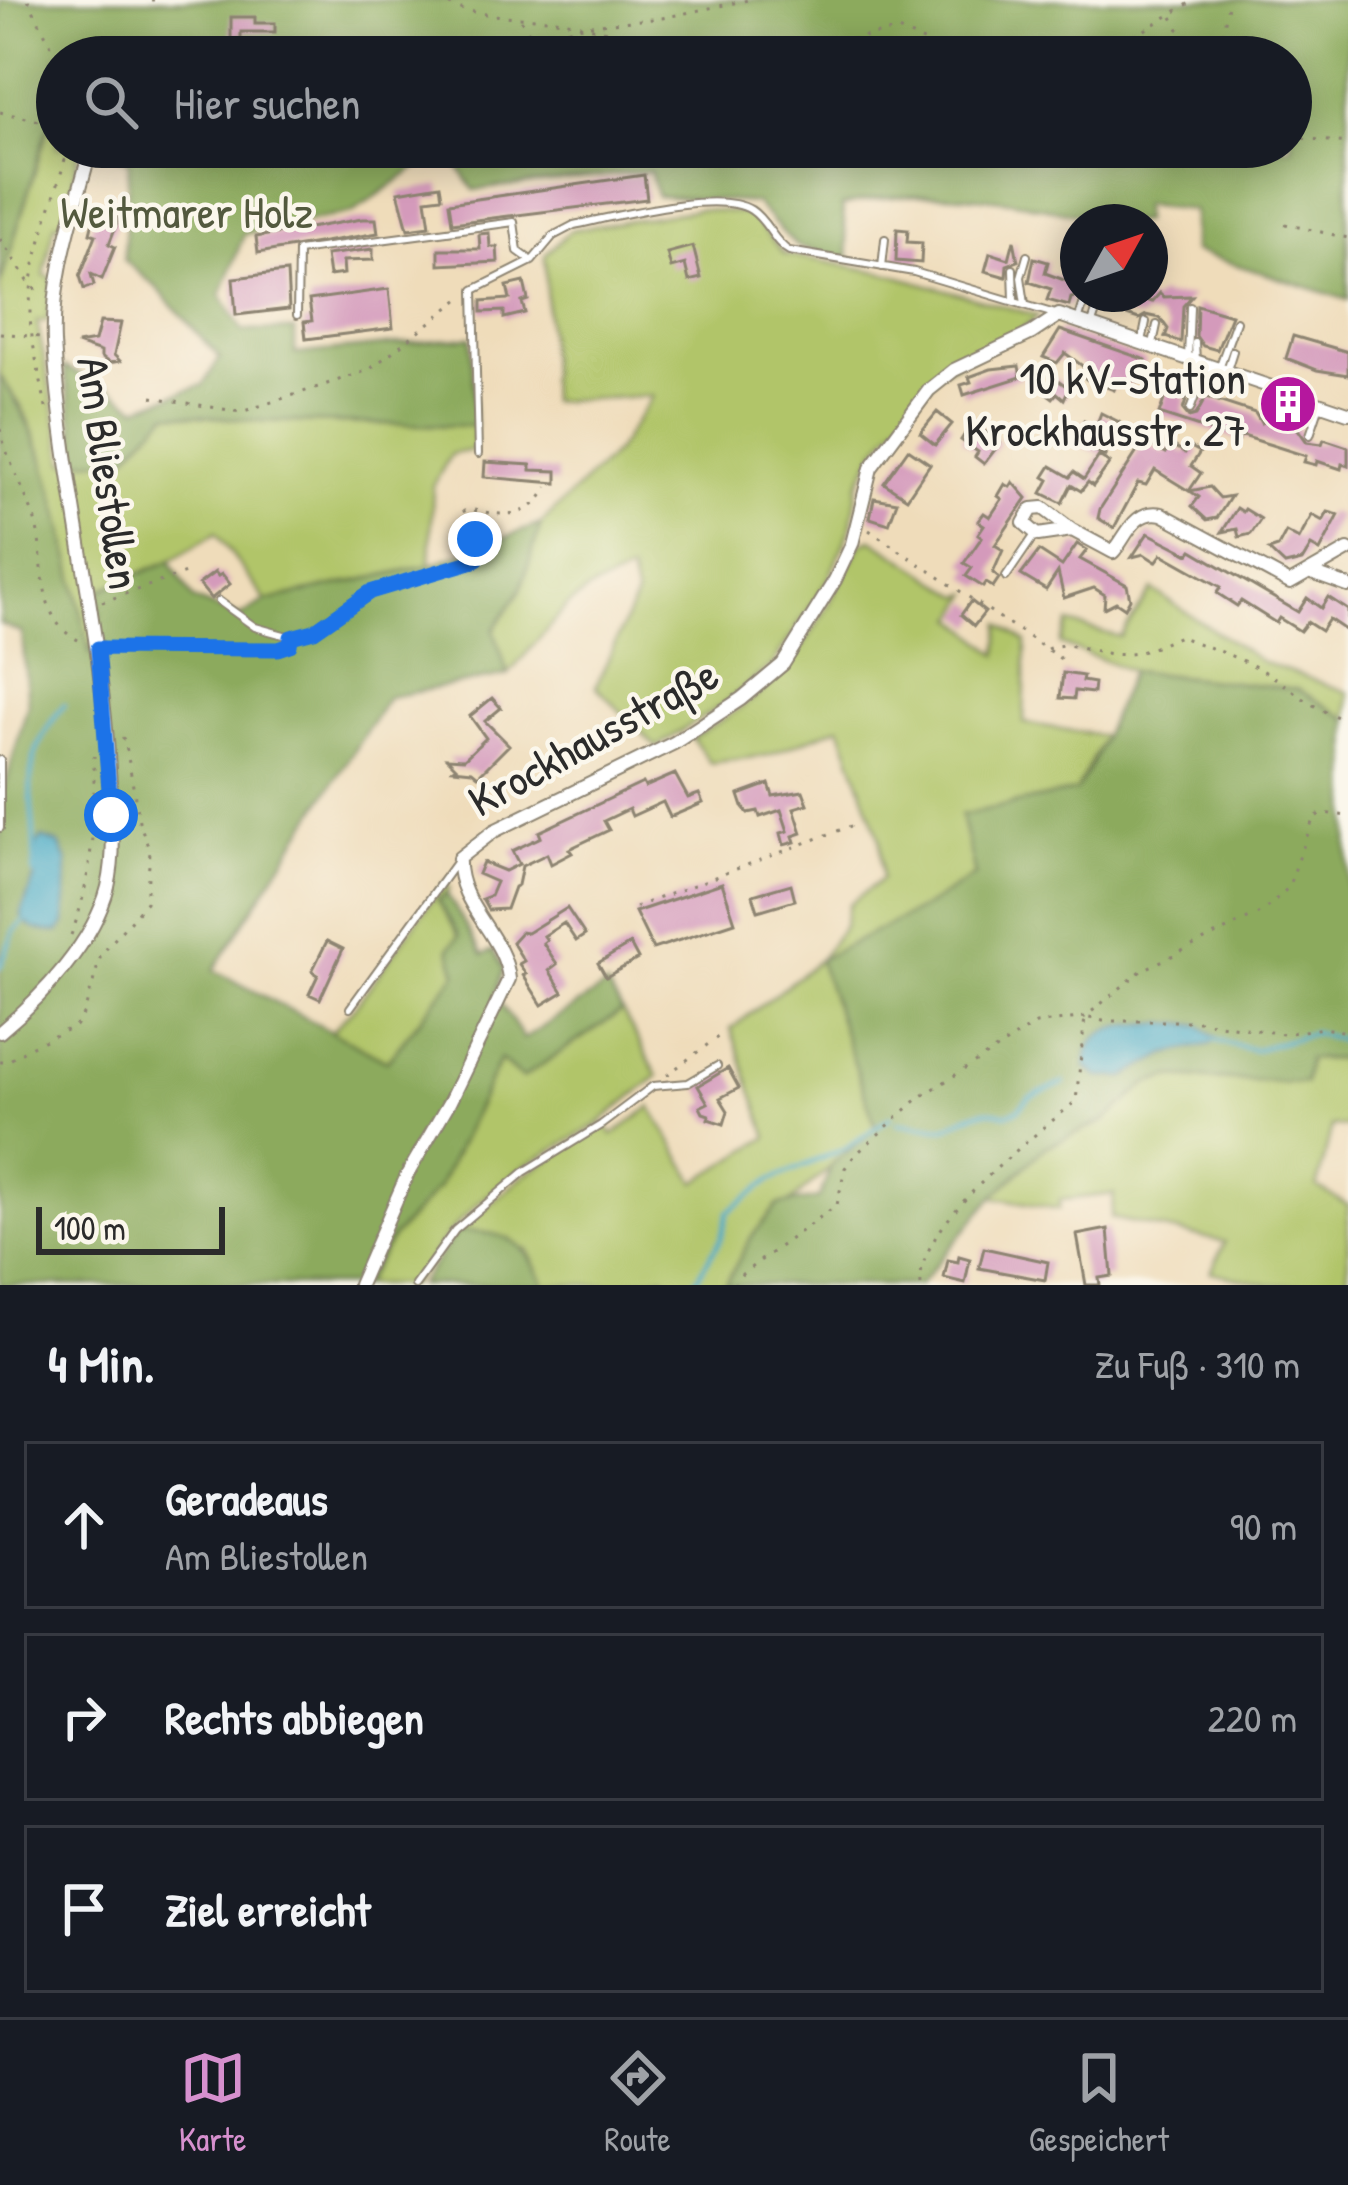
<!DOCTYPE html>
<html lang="de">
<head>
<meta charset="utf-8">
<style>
	:root { --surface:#171b24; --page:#20242c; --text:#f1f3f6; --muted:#9ea1a6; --line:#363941; --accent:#d690ce }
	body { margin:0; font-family:"Patrick Hand",sans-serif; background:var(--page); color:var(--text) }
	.compass { position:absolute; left:1060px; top:204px; width:108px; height:108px; border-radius:50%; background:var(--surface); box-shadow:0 6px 30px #0003; rotate:50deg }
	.scale { position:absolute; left:36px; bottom:30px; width:189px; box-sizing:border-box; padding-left:12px; border:6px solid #2b2b2b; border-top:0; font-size:33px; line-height:42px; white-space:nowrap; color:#2b2b2b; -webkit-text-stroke:9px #fbf7ec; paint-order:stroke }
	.stop { position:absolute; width:36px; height:36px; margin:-27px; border:9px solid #1a73e8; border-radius:50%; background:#fff }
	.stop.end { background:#1a73e8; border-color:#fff; box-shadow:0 3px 12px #0008 }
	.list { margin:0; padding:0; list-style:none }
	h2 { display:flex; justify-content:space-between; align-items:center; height:156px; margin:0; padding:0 48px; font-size:51px }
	h2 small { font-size:39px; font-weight:400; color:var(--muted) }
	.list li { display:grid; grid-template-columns:78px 1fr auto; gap:36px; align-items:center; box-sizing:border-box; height:168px; margin:0 24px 24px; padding:0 24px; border:3px solid var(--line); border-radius:0px }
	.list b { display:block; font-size:45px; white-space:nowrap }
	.list p { margin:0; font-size:39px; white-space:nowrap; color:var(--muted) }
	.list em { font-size:39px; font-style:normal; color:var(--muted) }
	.icon { flex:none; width:66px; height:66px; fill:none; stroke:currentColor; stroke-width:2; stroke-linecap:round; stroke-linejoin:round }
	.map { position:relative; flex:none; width:1348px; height:1285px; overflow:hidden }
	.search { position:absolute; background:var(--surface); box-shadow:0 6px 30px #0003; left:36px; right:36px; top:36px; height:132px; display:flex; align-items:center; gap:30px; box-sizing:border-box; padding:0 42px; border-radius:66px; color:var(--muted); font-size:45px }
	.sheet { height:732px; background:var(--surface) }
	nav { display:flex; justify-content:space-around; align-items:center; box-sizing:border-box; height:168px; border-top:3px solid var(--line); background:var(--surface); font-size:33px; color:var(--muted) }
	nav a { display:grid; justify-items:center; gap:6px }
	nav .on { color:var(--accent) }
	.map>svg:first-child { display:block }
	.green { fill:#b1c569; stroke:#6e784a; stroke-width:3 }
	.forest { fill:#8caa5d; stroke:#5c6a44; stroke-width:3 }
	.water { fill:#44a8c4; stroke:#386a78; stroke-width:3 }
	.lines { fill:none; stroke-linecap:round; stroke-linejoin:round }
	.stream { stroke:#44a8c4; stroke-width:4.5 }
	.building { fill:#d49abb }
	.lane-casing { stroke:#8d8472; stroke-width:10 }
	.street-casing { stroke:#8d8472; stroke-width:16 }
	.path { stroke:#8d8472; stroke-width:3; stroke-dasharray:3 9; stroke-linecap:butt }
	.lane { stroke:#fff; stroke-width:6 }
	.street { stroke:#fff; stroke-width:12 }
	.route { stroke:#1a73e8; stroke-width:15 }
	.labels { text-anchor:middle; stroke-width:9; stroke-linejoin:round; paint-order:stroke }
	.park-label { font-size:45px; fill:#53593e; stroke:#fbf7ec }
	.poi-label { font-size:45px; fill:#2b2b2b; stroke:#fbf7ec; text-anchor:end }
	.street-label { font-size:45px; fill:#2b2b2b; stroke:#fbf7ec }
</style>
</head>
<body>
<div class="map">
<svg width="1348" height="1285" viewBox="0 0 1348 1285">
	<rect width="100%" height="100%" fill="#fbf7ec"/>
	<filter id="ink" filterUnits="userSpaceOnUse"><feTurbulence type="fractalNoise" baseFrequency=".00833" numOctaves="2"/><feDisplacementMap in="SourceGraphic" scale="24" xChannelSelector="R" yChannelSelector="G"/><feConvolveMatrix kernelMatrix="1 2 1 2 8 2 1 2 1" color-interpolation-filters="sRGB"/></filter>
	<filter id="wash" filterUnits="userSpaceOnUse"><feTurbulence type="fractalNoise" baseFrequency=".004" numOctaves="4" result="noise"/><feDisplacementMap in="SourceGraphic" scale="48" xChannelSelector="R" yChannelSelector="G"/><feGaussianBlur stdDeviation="2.7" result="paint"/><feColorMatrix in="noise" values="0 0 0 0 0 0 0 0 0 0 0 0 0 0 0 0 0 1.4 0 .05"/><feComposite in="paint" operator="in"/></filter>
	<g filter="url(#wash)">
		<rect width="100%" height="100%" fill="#efdcba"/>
		<path class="green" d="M49,125L57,129V147H80L65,225L55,224L44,275L53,278L47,321L37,322L65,462L124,459L168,413L262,421L475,426L474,450L451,454L433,486L430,565L266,601L216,533L170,561L98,591L100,628L90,655L43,456L23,409L0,376V285Z
			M699,209L750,214L784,254L890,274L1038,316L1018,333L939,372L878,447L858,484L852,525L829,578L773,664L722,705L656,747L596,686L636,597L630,572L587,591L566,607L508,675L494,630L521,589L541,524L616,451L653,396L550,401L545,255L571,230Z
			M872,539L961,596L970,594L956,618L998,655L1001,624L1026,642L1024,723L1104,736L1076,791L962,815L975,875L928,905L876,1127L752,1236L725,1285H674L663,1276L614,1285H545L528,1250L457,1231L525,1175L605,1125L613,1135L651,1107L696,1182L768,1137L731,1029L819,960L844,926L849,904L882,879L880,840L840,726L769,755L710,763L692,738C725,719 765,695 789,665C818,628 840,584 861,543Z
			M1152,590L1262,662L1348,692V719L1297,689L1131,671L1060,644L1069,623L1120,637Z
			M445,882L450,889L438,900L459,937L457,973L387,1061L331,1032L357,1004Z
			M622,1011L658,1076L598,1124L525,1166L482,1200L451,1230L411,1285H363L391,1239L438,1188L501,1058L522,1078Z
			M1307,1059H1348V1127L1332,1126L1317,1187L1348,1205V1285H1269L1211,1272L1225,1242L1111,1218L1114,1194L1060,1200L1059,1209L993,1197L1045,1147L1100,1124L1147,1084L1170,1077L1305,1083Z"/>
		<path class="forest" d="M0,0H1348V300L1193,251V210L1142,205L1143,222C1095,222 1049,206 1002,200C949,193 893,192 842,206L849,259L796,246L755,203L657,196L650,171L474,190L445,148L352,213L244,234L221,295L242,331L295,330V354L471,337L475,426L262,421L168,413L124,459L79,461L64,367L108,387L137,407L203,385L220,358L156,287L124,260L129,161L98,147H1291V57H57V129L48,126L0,285Z
			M0,376C57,455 68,559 90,653L100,628L98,591L170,561L194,600L240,617L266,601L430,565L541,524L521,589L494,630L508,675L388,697L214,970L387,1061L457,973L449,948L459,936L438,900L447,894L483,955L493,950L504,969L495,995L524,1039L607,986L622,1011L522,1078L500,1059L438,1188L391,1239L363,1285H0V790L5,786L28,704L22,633L0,624Z
			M1131,671L1297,689L1348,719V1059H1308L1305,1083L1170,1077L1147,1084L1105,1121L1045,1147L993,1197L919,1285H725L752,1236L778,1205L819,1198L832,1164L876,1127L819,960L928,905L975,875L961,815L1076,791L1092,764Z
			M457,1231C510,1233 521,1237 545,1285H419Z"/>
		<path class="water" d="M42,838L59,844L67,861L65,924L59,932C43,932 28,931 21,914L34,879L36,845Z
			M1182,1023L1200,1026L1216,1038L1211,1044L1166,1054L1125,1077H1099L1086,1067C1087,1016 1143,1026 1182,1023Z"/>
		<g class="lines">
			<path class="stream" d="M34,874C39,799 10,772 64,705
				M0,967L14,931L25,920
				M1210,1039L1254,1050L1313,1033L1348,1042
				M898,1123L946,1128C965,1117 983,1105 1006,1114L1017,1110L1030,1097L1064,1083
				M693,1285L721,1238L728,1212L771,1180L848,1147L890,1117"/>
		</g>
		<g id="blocks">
			<path class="building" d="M231,17H255V23H275V32H241V39H231Z
				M644,175L647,199L452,223L449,203Z
				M440,185L442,197L426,199L430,226L408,229L398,192Z
				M96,209L119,218L109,244L115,247L102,279L91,274L94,285L84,289L80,276L96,235L90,233Z
				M362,219H376L378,233L258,253L256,237Z
				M897,229L908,230L907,242L922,243L921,263L896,261Z
				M489,233L490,247H497L498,262L439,265V249H480L479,234Z
				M1014,240L1018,261L1007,265L1006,277L985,271L990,253L1009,259Z
				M693,246L701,278L689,281L685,264L671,268L667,253Z
				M373,249V260L343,261L344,274L329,276L326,255Z
				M1034,258L1048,262L1045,273L1078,285V294H1094L1091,302L1085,295L1071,298L1069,306L1047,300L1051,289L1029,282Z
				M287,272L289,309L236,315L233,278Z
				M524,282L528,300L522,302L525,313L504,318V311L482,312V301L510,299L507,286Z
				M389,289L393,328L306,339L304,322L312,321L309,300Z
				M1160,293L1164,297L1192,296L1183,306L1181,342L1165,337L1168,329L1160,318L1146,315L1139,319L1105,308L1109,294H1128L1152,302Z
				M1197,305L1231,315L1217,350L1203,346L1196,336Z
				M100,322L121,323L114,355L120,361L109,363L101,357V352L77,344L95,341Z
				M1060,330L1146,360L1139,382L1132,379L1130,385L1117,381L1114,390L1086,379L1082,373L1084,367L1065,353L1057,363L1043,357Z
				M1293,336L1348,352V375L1317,370L1286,358Z
				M1019,366L1021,377L964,395L961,385L971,382L969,377L991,369Z
				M1055,378L1069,388L1064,399L1057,393L1053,398L1045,392Z
				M1167,391L1187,397L1183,410L1189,417L1196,415L1206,397L1255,413L1261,423L1269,418L1295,425L1307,442L1322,444L1324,439L1348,447V466L1342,464L1341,469L1317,461L1316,465L1304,462L1306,456L1240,435L1239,440L1159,414Z
				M937,412L952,424L935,445L920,433Z
				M1101,413L1119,422L1105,456L1080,445L1085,433L1080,431L1084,421L1096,426Z
				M979,427L1000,443L984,464L975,457L978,452L961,440L968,429L974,434Z
				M1144,441L1166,453L1171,444L1185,453L1189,446L1200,452L1191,466L1201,473L1189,491L1155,470L1146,485L1138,483L1114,528L1098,518L1100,509Z
				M908,449L930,464L907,498L884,483Z
				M1099,456L1110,463L1093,486L1088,482L1081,491L1071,485L1062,503L1042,493L1049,480L1044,477L1051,466L1070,477L1074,472L1084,479Z
				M485,462L531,465V470L557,471V483L484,477Z
				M1013,482L1027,498L995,545L1003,550L993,573L999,578L993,587L986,583L983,587L966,576L972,568L964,563L982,537L978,534L984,525L978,521L984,513L990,517L1002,499L998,496L1005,484L1010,487Z
				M1210,487L1220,498L1231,496L1217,518L1207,520L1192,506L1199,497L1190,491Z
				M874,498L897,502L889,524L870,518Z
				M1237,508L1243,512L1245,509L1261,519L1251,534L1239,537L1237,529L1222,532Z
				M1328,512L1339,515L1320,551L1311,546L1302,561L1285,565L1269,550L1278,547L1286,532L1299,539L1312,515L1323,521Z
				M1148,533L1189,554L1192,550L1298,612L1307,598L1321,608L1328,597L1348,610V632L1329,619L1321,631L1307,622L1300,631L1279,618L1276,623L1241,601L1237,606L1217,593L1221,587L1162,554L1156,562L1144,554L1132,557Z
				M1077,544L1087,550L1080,559L1127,585L1130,599L1125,608L1116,602L1104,608L1105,595L1094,588L1064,598L1058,572L1046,590L1021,575L1039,551L1062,566Z
				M215,572L218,576L222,574L230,584L211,599L199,584Z
				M971,601L985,612L974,626L961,615Z
				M1063,673L1083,676L1082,681L1094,683L1093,693L1075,691L1074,699L1060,698Z
				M492,698L501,708L485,721L509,745L478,776L472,771L453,769L456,767L447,758L464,759L486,738L470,716Z
				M675,774L688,798L699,794L703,803L670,817L663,802L632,816L629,809L604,821L609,830L569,849L572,853L551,864L547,854L522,866L518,885L514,887L506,909L488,910L482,899L490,896L496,882L478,874L483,862L505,871L519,864L512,851L541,837L539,832L643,783L645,787Z
				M769,784L773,796L803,791L808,804L794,808L802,833L793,836L795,842L784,845L781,833L788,831L781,810L760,817L758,811L748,813L743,807L739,795Z
				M722,883L735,922L653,949L635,912Z
				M791,884L795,900L758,911L753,895Z
				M567,908L585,935L576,941L564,923L544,936L547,940L543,943L557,964L549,970L563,992L542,1005L523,975L526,974L519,964L524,961L512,942L521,932L527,933Z
				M327,941L343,949L320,999L309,994L318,975L312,971Z
				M630,944L638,959L606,977L598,963Z
				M728,1068L739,1088L720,1098L728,1111L724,1124L708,1119L709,1115L703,1113L700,1107L708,1103L698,1086Z
				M1108,1229L1112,1276L1099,1278L1100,1285H1086L1077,1235Z
				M984,1248L1048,1262L1045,1280L979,1268Z
				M959,1256L970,1259L965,1283L944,1278L948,1260L958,1262Z"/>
		</g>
	</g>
	<g filter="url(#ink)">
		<use href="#blocks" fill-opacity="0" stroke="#8d8472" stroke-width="3"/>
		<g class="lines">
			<g class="lane-casing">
				<path id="lane" d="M239,57V50
					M89,155L138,147
					M882,267L885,239
					M1013,269L1014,300
					M1025,304L1021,277L1027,256
					M297,315L298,251L514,222L518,251L532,261
					M1079,318L1084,302
					M1092,323L1102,294
					M1142,342L1146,322
					M1195,343L1196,361
					M1153,344L1157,325
					M1188,358L1190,307
					M1219,368L1236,321
					M1227,370L1233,351
					M1190,410L1206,367
					M1262,416L1272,389
					M1310,435L1320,405
					M478,454L474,290L532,261L553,236L574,225C613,217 718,189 751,210C768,221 773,242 789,251L914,272L1055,314
					M1006,577L1034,536
					M98,648L278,649L290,645L291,637L255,627L219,601
					M0,760V828
					M350,1008L457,861
					M415,1285L455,1230L524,1172L601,1125L653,1086L688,1083L717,1066"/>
			</g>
			<g class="street-casing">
				<path id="street" d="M1072,530L1038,535L1024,523L1032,509L1043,508L1072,530L1113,552C1126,539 1133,508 1162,514L1290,583L1348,550
					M1309,572L1348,586
					M0,1032C42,997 94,942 108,887C117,849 111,807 109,769C101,625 63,486 54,343C51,280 73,215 89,155
					M359,1285L407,1175L450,1101L509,979C505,935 456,905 459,858L494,831L674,743L741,699L783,664L835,580L852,544L871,468L929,390L954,370L1032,333L1059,315L1348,413"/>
			</g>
			<path class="path" d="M28,0L57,57
				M151,0H157
				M438,0C484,23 533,12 581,25
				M1172,17L1195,57
				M521,20L532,37L534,57
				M590,25L662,18L748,0
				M489,57L532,37L583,26L682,47L713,45L800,50L898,30L935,46L974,48L1015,43L1063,48L1138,34L1195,0
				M1218,57L1229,0
				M0,112L57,125
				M1291,137L1348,143
				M1285,224L1348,238
				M0,239L32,287L43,293
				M0,333L40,337
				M152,397L241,412L303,392L369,370L464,296
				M46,408C41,377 31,346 30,314C29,256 55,203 68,147
				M0,429C7,460 23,487 34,517C48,559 32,623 83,642
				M869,530L1067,663
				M102,602L185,573
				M298,635L314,630L370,592L477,559L480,548L460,524L462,512L469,509C502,516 530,521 547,487
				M1047,649C1068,639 1091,652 1113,654C1137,657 1158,646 1179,636C1210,649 1247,659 1275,678C1299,694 1318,713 1348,720
				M635,907L856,824
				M71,935C94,877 94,818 94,756
				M0,1062H7L26,1049L75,1026L84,1013L101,955L146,902L150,852L139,821L125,740L117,734
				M667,1075L723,1033
				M734,1285L742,1274L837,1205L845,1168L855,1155L919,1098L1036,1024L1085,1017L1141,971L1262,912L1288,888L1314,817L1323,813L1348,816
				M921,1285C915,1224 1034,1137 1076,1101L1085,1017L1103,1021H1200L1283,1034L1323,1028L1348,1032"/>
			<use href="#lane" class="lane"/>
			<use href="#street" class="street"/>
		</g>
	</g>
	<g class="lines" filter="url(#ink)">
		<path class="route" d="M111,815L98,648L278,649L290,645L291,637L314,631L370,592L477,560L480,548L475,539"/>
	</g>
	<defs>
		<g id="building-disc" transform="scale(3)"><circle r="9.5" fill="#b5179e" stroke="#fbf7ec"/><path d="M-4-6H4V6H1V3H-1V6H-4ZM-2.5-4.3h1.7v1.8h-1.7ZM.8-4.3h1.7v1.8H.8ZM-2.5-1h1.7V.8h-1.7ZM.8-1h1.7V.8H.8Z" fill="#fff"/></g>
	</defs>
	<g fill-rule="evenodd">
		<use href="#building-disc" x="1288" y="404"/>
	</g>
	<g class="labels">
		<g class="park-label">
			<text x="187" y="228">Weitmarer Holz</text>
		</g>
		<g class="poi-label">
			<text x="1246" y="394">10 kV-Station<tspan x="1246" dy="52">Krockhausstr. 27</tspan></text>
		</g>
		<g class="street-label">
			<text transform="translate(109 473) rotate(82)" y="16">Am Bliestollen</text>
			<text transform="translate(593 737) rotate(-29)" y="16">Krockhausstraße</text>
		</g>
	</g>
</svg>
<svg class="compass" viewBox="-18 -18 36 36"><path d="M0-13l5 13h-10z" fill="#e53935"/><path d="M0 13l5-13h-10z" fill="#9ea1a6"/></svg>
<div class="scale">100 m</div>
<div class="stop" style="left:111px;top:815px"></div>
<div class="stop end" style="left:475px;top:539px"></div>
<div class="search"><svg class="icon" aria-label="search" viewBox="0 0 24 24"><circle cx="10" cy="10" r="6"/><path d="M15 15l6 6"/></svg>Hier suchen</div>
</div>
<section class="sheet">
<h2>4 Min.<small>Zu Fuß · 310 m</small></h2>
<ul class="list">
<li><svg class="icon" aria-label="ahead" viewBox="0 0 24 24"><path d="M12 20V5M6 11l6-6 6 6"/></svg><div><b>Geradeaus</b><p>Am Bliestollen</p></div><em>90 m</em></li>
<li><svg class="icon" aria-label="right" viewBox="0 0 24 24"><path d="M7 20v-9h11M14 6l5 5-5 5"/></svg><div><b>Rechts abbiegen</b></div><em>220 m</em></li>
<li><svg class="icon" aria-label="arrive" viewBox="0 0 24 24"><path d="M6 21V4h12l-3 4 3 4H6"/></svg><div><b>Ziel erreicht</b></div></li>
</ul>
</section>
<nav>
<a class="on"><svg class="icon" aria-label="map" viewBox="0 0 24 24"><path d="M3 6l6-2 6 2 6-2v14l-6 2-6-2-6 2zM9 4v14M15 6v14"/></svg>Karte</a>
<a><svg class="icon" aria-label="directions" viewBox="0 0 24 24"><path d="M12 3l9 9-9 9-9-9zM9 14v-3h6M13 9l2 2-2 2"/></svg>Route</a>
<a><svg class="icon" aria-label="saved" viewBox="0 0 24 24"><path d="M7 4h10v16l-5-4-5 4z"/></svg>Gespeichert</a>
</nav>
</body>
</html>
